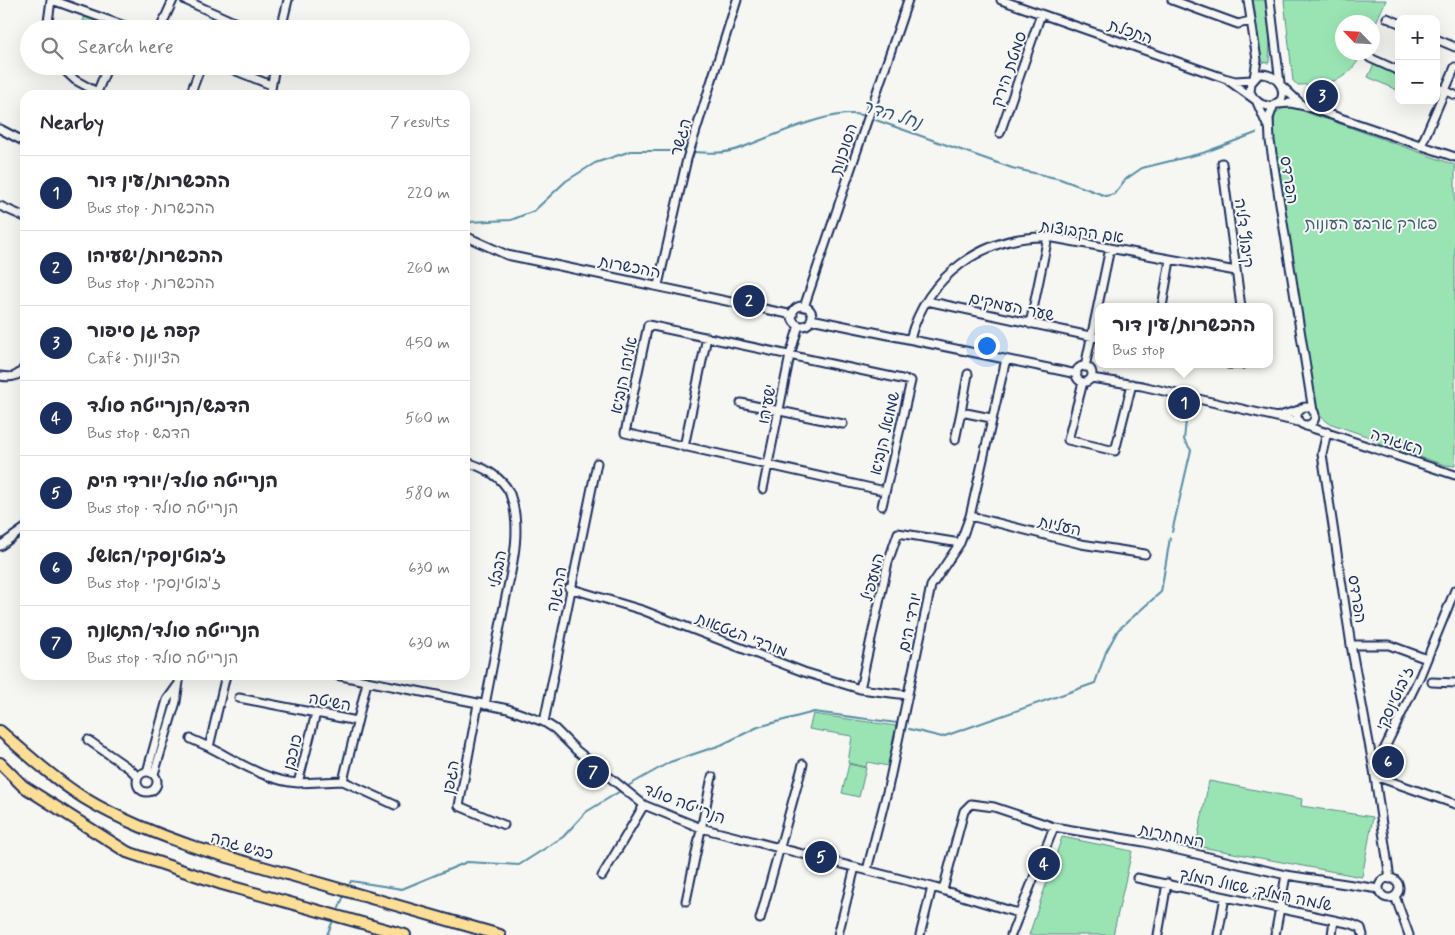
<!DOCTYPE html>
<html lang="en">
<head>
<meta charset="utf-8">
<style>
	:root { --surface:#fff; --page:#f2f2f3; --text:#2b2b33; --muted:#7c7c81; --line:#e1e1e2; --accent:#1b2f5e }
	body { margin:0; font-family:Mynerve,"Playpen Sans Hebrew",sans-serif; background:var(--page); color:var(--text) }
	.controls { position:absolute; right:15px; top:15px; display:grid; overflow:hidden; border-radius:10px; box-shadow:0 5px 20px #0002 }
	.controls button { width:45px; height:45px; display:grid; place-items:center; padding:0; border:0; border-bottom:1px solid var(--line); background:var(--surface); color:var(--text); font:25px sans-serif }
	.compass { position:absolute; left:1335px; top:15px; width:45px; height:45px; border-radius:50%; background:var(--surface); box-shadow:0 5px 20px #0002; rotate:295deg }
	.you { position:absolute; left:986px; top:345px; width:18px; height:18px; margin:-12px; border:4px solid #fff; border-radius:50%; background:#1a73e8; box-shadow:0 0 0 8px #1a73e833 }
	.badge { display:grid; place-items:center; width:32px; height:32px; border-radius:50%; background:var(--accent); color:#fff; font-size:16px; font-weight:700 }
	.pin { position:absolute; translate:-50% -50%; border:2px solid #fff; box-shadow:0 1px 5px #0006 }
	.popup { position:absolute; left:1095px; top:303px; width:178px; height:65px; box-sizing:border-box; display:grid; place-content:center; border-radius:10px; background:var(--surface); filter:drop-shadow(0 1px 4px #0005); font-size:16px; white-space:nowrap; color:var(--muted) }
	.popup b { font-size:19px; color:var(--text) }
	.popup::after { content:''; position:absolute; left:50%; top:100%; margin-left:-10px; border:10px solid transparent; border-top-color:var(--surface) }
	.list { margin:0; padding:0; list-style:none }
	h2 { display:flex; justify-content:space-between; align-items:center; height:65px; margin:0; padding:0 20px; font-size:21px }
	h2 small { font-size:16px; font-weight:400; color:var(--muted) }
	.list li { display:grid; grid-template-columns:32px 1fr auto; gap:15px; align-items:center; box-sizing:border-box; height:75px; padding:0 20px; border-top:1px solid var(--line) }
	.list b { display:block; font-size:19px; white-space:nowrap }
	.list p { margin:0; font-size:16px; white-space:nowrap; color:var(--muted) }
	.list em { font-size:16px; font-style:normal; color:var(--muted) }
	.icon { flex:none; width:28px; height:28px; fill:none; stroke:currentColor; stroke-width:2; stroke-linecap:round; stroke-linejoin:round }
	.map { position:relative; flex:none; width:1455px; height:935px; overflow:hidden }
	.search { position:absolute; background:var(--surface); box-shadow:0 5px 20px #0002; left:20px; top:20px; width:450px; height:55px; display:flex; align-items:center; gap:12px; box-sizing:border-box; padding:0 18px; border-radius:28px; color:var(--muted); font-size:19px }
	.panel { position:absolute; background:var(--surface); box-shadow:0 5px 20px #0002; left:20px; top:90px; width:450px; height:590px; border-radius:15px }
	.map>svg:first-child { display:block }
	.green { fill:#9ae4b3; stroke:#5a8a88 }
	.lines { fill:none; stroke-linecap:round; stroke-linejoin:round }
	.stream { stroke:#548da4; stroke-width:2 }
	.minor-casing { stroke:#1b2f5e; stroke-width:11 }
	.highway-casing { stroke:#1b2f5e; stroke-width:14 }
	.minor { stroke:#f6f6f2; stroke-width:7 }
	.highway { stroke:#fdde96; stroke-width:10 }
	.labels { text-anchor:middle; stroke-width:4; stroke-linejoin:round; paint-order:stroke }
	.street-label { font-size:16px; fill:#1b2f5e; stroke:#f6f6f2 }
	.park-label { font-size:16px; fill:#3b5c73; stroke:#f6f6f2 }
	.water-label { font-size:18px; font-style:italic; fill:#33567b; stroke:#f6f6f2 }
</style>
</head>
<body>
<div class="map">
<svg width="1455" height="935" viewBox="0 0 1455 935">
	<rect width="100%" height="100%" fill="#f6f6f2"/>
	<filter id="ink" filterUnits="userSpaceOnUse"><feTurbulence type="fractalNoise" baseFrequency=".02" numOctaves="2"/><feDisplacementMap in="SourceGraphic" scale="10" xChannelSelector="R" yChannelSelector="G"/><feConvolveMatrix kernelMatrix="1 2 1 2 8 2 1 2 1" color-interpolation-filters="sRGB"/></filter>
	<g filter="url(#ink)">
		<path class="green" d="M1253,0H1265L1270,39L1269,63L1262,62Z
			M1284,0H1386L1373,29L1372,22H1342V52L1362,53C1348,83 1329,84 1298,85L1293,81Z
			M85,15L119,28L81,29Z
			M1374,64L1399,75V91L1368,77Z
			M1293,107L1455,165V466L1445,465L1379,444L1375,439L1329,423L1316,413L1273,139L1275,114L1281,109Z
			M813,714L896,726L888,766L867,762L866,767L848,763L852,736L809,729Z
			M849,764L866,768L859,797L842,793Z
			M1209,781L1302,799L1301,806L1373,817L1362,877L1196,846Z
			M1062,837L1132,851L1113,935H1029Z"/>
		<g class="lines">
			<path class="stream" d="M870,118L1012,168L1060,179L1106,196L1114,194L1126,179L1142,168L1203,153L1256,133
				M692,152C707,153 723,154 738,149C770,138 833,106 866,116
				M465,225L468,222L511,220L534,211L566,181L595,163L631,151H688
				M1172,532L1191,450L1184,440L1187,410
				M909,729L942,737L1095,683L1106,652L1118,630L1161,592L1170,538
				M626,787L670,762L721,745L758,727L814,712L897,723
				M350,883L351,881L402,889L467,862L519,865L563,837L586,812L622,790
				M339,908L343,898
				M327,935L332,923"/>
			<g class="minor-casing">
				<path id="minor" d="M52,0L133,29
					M185,0L245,27
					M1001,0L1224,78L1235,81L1252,80
					M1172,0L1238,24L1250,21
					M1248,0L1257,60L1254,78
					M1270,0L1280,83
					M1387,18L1399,23
					M47,29L51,0
					M160,29L173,0
					M281,29L288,0
					M1436,39L1455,47
					M1370,58L1399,71
					M60,66L75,80L97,92
					M224,66L271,85
					M1229,81L1261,104L1271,107L1281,100C1287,86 1274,73 1259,74L1251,83L1250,92L1253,97
					M1283,87L1301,104
					M1436,87L1455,95
					M96,95L108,66
					M190,95L201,66
					M270,95L275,66
					M1256,100L1267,125
					M1278,104L1291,103L1305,106L1455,157
					M1273,107L1269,118L1270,141L1313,411
					M0,129L25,142
					M1000,133L1041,14
					M1421,146L1455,67
					M1222,163L1241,307
					M0,206L25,217
					M465,236L507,255L793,315
					M658,285L687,159L737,0
					M927,301L1099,338
					M792 316a10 10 0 1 1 20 0a10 10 0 1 1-20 0Z
					M804,307L908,0
					M1162,307L1170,260
					M811,319L1077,374
					M1030,324L1048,237
					M910,339C927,276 984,235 1048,237L1236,271
					M1229,364H1243
					M1076 374a8 8 0 1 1 16 0a8 8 0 1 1-16 0Z
					M1085,367L1110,248
					M968,374L961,412L991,418
					M0,376C12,378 19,377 25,366
					M1091,378L1142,386L1298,422
					M1083,382L1068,440L1115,451L1132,384
					M741,403L843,424
					M1297 416a9 9 0 1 1 18 0a9 9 0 1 1-18 0Z
					M1276,417L1299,410
					M1306,426L1455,475
					M1327,432L1322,454L1351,645L1374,770
					M955,440L961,412
					M684,447L707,337
					M465,462C482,466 503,477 510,494C524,531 510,574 503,611C497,642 491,673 485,705
					M763,489L790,355L799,325
					M882,506L911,381L648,325L625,433L885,491
					M970,516L1081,544L1145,554
					M0,546L25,528
					M569,588L642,610L804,672L860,689L907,695
					M1351,645H1389L1427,659
					M226,675L209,747C237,761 266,781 298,783
					M336,675L508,709L544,722L555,729L576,750L644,805L701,828L932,887L1018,913
					M1432,682L1455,683
					M860,689L888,562L898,533L960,543
					M239,698L357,721
					M478,704L459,806L504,825
					M316,713L298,783L343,781L395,805
					M544,722L597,463
					M191,739L209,747
					M88,740L130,769L138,777
					M147,772L167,700L177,686
					M137 782a10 10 0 1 1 20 0a10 10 0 1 1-20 0Z
					M154,774L176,702L180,675
					M1375,776L1455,804
					M343,781L367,682
					M867,870L888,788L931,586L960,543L970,516L1006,359
					M602,876L644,805
					M1137,878L1352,924L1361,928L1363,935
					M1379 888a10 10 0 1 1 20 0a10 10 0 1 1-20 0Z
					M1390,879L1374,770L1420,676L1455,590
					M943,890L964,811L971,804L994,807L1054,827L1144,842L1286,875L1379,889
					M1395,896L1409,935
					M686,901L712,777
					M760,919L803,764
					M838,935L855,867
					M920,935L932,887
					M1011,935L1054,827
					M1158,935L1167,883
					M1218,935L1225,897
					M1275,935L1286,875
					M1332,935L1334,920"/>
			</g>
			<g class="highway-casing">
				<path id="highway" d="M0,731C27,754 54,779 84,798C120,820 160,835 200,849L500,935
					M0,763L23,786L127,852L222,884L405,935"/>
			</g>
			<use href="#minor" class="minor"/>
			<use href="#highway" class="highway"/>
		</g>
	</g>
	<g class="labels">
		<g class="street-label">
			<text transform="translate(1131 31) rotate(19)" y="6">התכלת</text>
			<text transform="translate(1008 69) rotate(-71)" y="6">סמטת הירק</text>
			<text transform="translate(680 137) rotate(-73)" y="6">הגשר</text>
			<text transform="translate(843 149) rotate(-71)" y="6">הסוכנות</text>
			<text transform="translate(1290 180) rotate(81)" y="6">הפרדס</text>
			<text transform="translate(1082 231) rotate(8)" y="6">אם הקבוצות</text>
			<text transform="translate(1245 233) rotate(83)" y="6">קיבוץ דליה</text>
			<text transform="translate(630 266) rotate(11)" y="6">ההכשרות</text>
			<text transform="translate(1012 306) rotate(12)" y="6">שער העמקים</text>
			<text transform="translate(623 375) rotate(-78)" y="6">אליהו הנביא</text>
			<text transform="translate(766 404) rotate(-79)" y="6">ישעיהו</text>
			<text transform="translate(884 433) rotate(-77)" y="6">שמואל הנביא</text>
			<text transform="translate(1397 441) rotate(18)" y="6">האגודה</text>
			<text transform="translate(1060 525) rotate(13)" y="6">העליות</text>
			<text transform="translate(497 569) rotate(-80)" y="6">הבבלי</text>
			<text transform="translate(872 577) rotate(-76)" y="6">המעפיל</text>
			<text transform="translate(556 589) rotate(-78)" y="6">ההגנה</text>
			<text transform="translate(1358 599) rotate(81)" y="6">הפרדס</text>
			<text transform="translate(909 622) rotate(-78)" y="6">יורדי הים</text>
			<text transform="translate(742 634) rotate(21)" y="6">מורדי הגטאות</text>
			<text transform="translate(1394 698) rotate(-65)" y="6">ז'בוטינסקי</text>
			<text transform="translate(330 701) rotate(11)" y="6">השיטה</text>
			<text transform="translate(292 752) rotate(-76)" y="6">כוכבן</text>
			<text transform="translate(450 777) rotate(-80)" y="6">הגפן</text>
			<text transform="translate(685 803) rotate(21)" y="6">הנרייטה סולד</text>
			<text transform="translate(1172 835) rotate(12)" y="6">המחתרות</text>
			<text transform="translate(242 845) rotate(16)" y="6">כביש גהה</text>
			<text transform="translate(1256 889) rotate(12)" y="6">שלמה המלך; שאול המלך</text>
		</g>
		<g class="park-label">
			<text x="1371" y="229">פארק ארבע העונות</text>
		</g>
		<g class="water-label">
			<text transform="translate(892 114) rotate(17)" y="6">נחל הדר</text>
		</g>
	</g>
</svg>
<div class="controls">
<button>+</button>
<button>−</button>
</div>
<svg class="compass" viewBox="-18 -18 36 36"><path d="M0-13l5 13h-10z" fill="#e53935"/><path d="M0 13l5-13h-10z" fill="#7c7c81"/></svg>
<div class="you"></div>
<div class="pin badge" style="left:1184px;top:403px">1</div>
<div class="popup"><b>ההכשרות/עין דור</b>Bus stop</div>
<div class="pin badge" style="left:749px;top:301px">2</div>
<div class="pin badge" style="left:1322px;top:96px">3</div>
<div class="pin badge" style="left:1044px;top:864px">4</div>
<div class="pin badge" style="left:821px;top:857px">5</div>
<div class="pin badge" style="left:1388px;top:762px">6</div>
<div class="pin badge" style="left:593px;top:772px">7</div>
<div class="search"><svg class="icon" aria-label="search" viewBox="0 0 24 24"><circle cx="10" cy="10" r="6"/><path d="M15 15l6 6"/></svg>Search here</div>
<section class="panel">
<h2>Nearby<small>7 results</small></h2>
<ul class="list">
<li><span class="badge">1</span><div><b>ההכשרות/עין דור</b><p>Bus stop · ההכשרות</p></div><em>220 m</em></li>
<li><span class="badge">2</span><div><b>ההכשרות/ישעיהו</b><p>Bus stop · ההכשרות</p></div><em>260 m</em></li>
<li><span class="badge">3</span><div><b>קפה גן סיפור</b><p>Café · הציונות</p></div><em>450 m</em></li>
<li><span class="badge">4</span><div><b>הדבש/הנרייטה סולד</b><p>Bus stop · הדבש</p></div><em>560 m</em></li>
<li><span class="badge">5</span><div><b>הנרייטה סולד/יורדי הים</b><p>Bus stop · הנרייטה סולד</p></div><em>580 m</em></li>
<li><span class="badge">6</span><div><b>ז׳בוטינסקי/האשל</b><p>Bus stop · ז'בוטינסקי</p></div><em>630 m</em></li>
<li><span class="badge">7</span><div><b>הנרייטה סולד/התאנה</b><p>Bus stop · הנרייטה סולד</p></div><em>630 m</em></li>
</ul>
</section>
</div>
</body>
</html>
